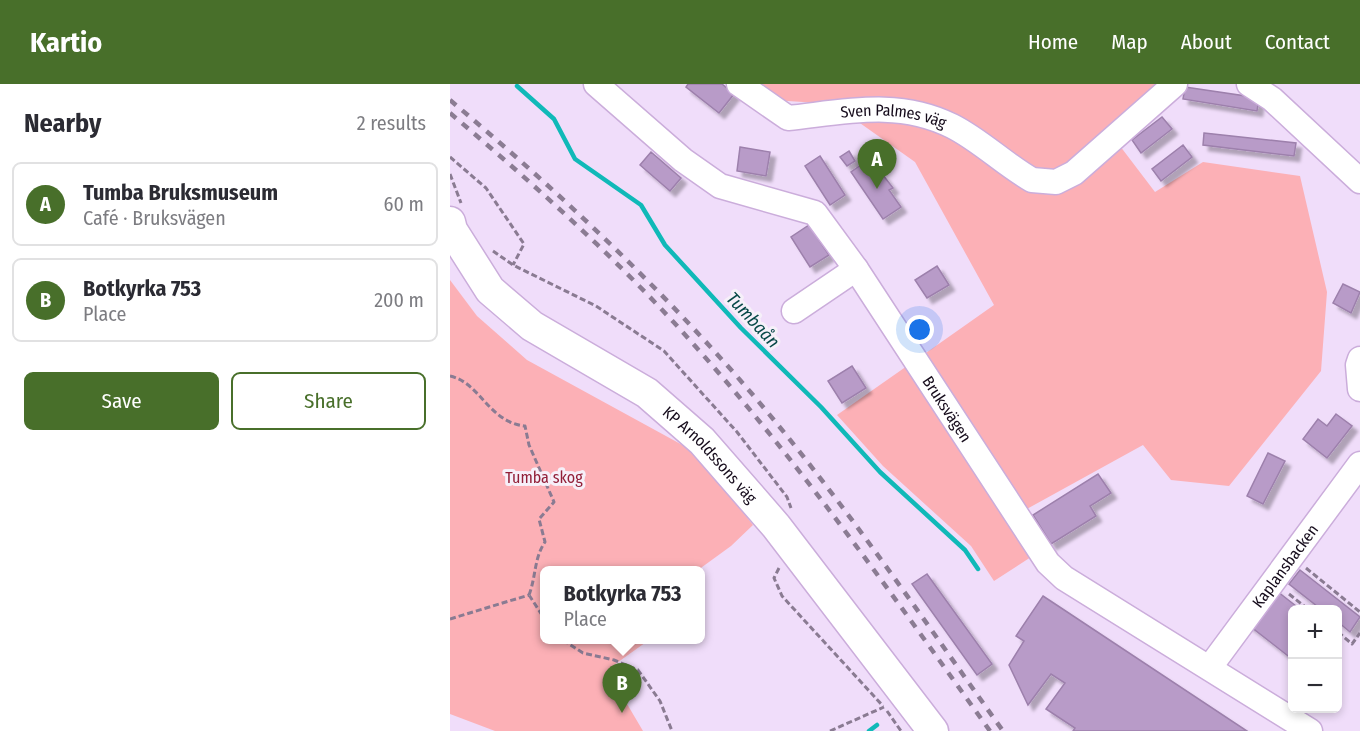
<!DOCTYPE html>
<html lang="en">
<head>
<meta charset="utf-8">
<style>
	:root { --surface:#fff; --page:#f2f2f3; --text:#2b2b33; --muted:#7c7c81; --line:#e1e1e2; --accent:#486f2a }
	body { margin:0; font-family:"Fira Sans Condensed",sans-serif; background:var(--page); color:var(--text) }
	.controls { position:absolute; right:18px; bottom:18px; display:grid; overflow:hidden; border-radius:9px; box-shadow:0 3px 9px #0003 }
	.controls button { width:54px; height:54px; display:grid; place-items:center; padding:0; border:0; border-bottom:2px solid var(--line); background:var(--surface); color:var(--text); font:30px sans-serif }
	.you { position:absolute; left:470px; top:246px; width:21px; height:21px; margin:-15px; border:4px solid #fff; border-radius:50%; background:#1a73e8; box-shadow:0 0 0 9px #1a73e833 }
	.badge { display:grid; place-items:center; width:39px; height:39px; border-radius:50%; background:var(--accent); color:#fff; font-size:20px; font-weight:700 }
	.pin { position:absolute; translate:-50% -50px; filter:drop-shadow(0 2px 3px #0008) }
	.pin::after { content:''; position:absolute; top:32px; width:21px; height:18px; background:inherit; clip-path:polygon(0 0,100% 0,50% 100%) }
	.popup { position:absolute; left:90px; top:482px; width:165px; height:78px; box-sizing:border-box; display:grid; place-content:center; border-radius:9px; background:var(--surface); filter:drop-shadow(0 2px 4px #0005); font-size:20px; white-space:nowrap; color:var(--muted) }
	.popup b { font-size:22px; color:var(--text) }
	.popup::after { content:''; position:absolute; left:50%; top:100%; margin-left:-12px; border:12px solid transparent; border-top-color:var(--surface) }
	.list { margin:0; padding:0; list-style:none }
	h2 { display:flex; justify-content:space-between; align-items:center; height:78px; margin:0; padding:0 24px; font-size:26px }
	h2 small { font-size:20px; font-weight:400; color:var(--muted) }
	.list li { display:grid; grid-template-columns:39px 1fr auto; gap:18px; align-items:center; box-sizing:border-box; height:84px; margin:0 12px 12px; padding:0 12px; border:2px solid var(--line); border-radius:9px }
	.list b { display:block; font-size:22px; white-space:nowrap }
	.list p { margin:0; font-size:20px; white-space:nowrap; color:var(--muted) }
	.list em { font-size:20px; font-style:normal; color:var(--muted) }
	.actions { display:flex; gap:12px; padding:18px 24px }
	.actions a { flex:1; padding:14px 0; border:2px solid var(--accent); border-radius:9px; text-align:center; font-size:21px; color:var(--accent) }
	.actions .main { background:var(--accent); color:#fff }
	.map { position:relative; flex:none; width:910px; height:647px; overflow:hidden }
	header { display:flex; align-items:center; gap:36px; box-sizing:border-box; height:84px; padding:0 30px; background:var(--accent); color:#fff }
	header strong { font-size:28px }
	nav { display:flex; gap:33px; margin-inline-start:auto; font-size:21px }
	main { display:flex }
	aside { flex:1; background:var(--surface) }
	.map>svg:first-child { display:block }
	.green { fill:#fcb0b6 }
	.lines { fill:none; stroke-linecap:round; stroke-linejoin:round }
	.stream { stroke:#10b9b8; stroke-width:4.5 }
	.building { fill:#b89bc8; stroke:#9d80ac; stroke-width:1.5; filter:url(#shadow) }
	.minor-casing { stroke:#cbaddb; stroke-width:27 }
	.major-casing { stroke:#cbaddb; stroke-width:33 }
	.path { stroke:#8a7b92; stroke-width:3; stroke-dasharray:6 3; stroke-linecap:butt }
	.minor { stroke:#fff; stroke-width:24 }
	.major { stroke:#fff; stroke-width:30 }
	.rail { stroke:#8b7c93; stroke-width:4.5; stroke-dasharray:8 8; stroke-linecap:butt }
	.labels { text-anchor:middle; stroke-width:6; stroke-linejoin:round; paint-order:stroke }
	.street-label { font-size:16px; fill:#150b1b; stroke:#f6f0f9 }
	.park-label { font-size:16px; fill:#921f38; stroke:#f6f0f9 }
	.water-label { font-size:18px; font-style:italic; fill:#074948; stroke:#f6f0f9 }
</style>
</head>
<body>
<header>
<strong>Kartio</strong>
<nav><a>Home</a><a>Map</a><a>About</a><a>Contact</a></nav>
</header>
<main>
<aside>
<h2>Nearby<small>2 results</small></h2>
<ul class="list">
<li><span class="badge">A</span><div><b>Tumba Bruksmuseum</b><p>Café · Bruksvägen</p></div><em>60 m</em></li>
<li><span class="badge">B</span><div><b>Botkyrka 753</b><p>Place</p></div><em>200 m</em></li>
</ul>
<div class="actions"><a class="main">Save</a><a>Share</a></div>
</aside>
<div class="map">
<svg width="910" height="647" viewBox="0 0 910 647">
	<defs>
		<filter id="shadow"><feDropShadow dx="5.5" dy="5.5" stdDeviation="1.5" flood-color="#0004"/></filter>
	</defs>
	<rect width="100%" height="100%" fill="#f0ddfa"/>
	<path class="green" d="M304,0H729L670,62L705,108L753,78L850,92L877,208L871,287L779,402L721,396L693,361L575,426L473,271L544,221L465,78L383,20L323,16Z
		M0,196L27,232L77,276L247,369L303,441L281,462L248,486H94V556H199L157,586L193,647H45L0,630Z
		M457,282L581,473L544,497L521,462L433,382L387,331Z"/>
	<g class="lines">
		<path class="stream" d="M67,2L104,35L125,75L191,121L215,161L291,244L371,323L430,388L515,466L528,485
			M419,647L427,641"/>
	</g>
	<path class="building" d="M238,0H272L284,10L269,29L236,3Z
		M735,3L809,14L807,27L733,15Z
		M712,33L722,45L691,69L682,56Z
		M754,49L846,59L844,72L753,61Z
		M733,61L742,73L711,97L702,85Z
		M290,63L320,68L316,92L287,87Z
		M399,67L405,77L397,82L390,73Z
		M201,68L231,94L220,107L190,81Z
		M370,72L395,111L380,121L355,82Z
		M418,76L430,93L433,91L443,104L439,106L451,123L433,135L401,88Z
		M359,141L379,171L360,183L341,153Z
		M487,182L499,201L477,214L465,196Z
		M893,200L910,208L901,229L883,219Z
		M402,282L416,304L392,319L378,297Z
		M886,330L902,342L877,374L853,355L868,335L877,342Z
		M818,369L835,377L813,420L797,412Z
		M648,390L661,409L640,422L646,432L601,460L583,431Z
		M850,486L910,533L900,548L888,538V526H872L839,500Z
		M477,490L542,580L527,591L462,500Z
		M823,504L851,526H842V575L796,539Z
		M593,512L797,647H623L625,644L596,625L615,599L601,590L578,621L559,581L574,557L566,552Z"/>
	<g class="lines">
		<g class="minor-casing">
			<g id="minor">
				<path id="s1" d="M146,0L233,76L270,102L365,129L406,185L598,479L614,494L860,647"/>
				<path id="s2" d="M289,0L338,34C395,28 448,15 502,42C530,56 554,80 582,96L606,98L624,89L725,0"/>
				<path d="M799,0L822,15L910,97"/>
				<path d="M344,227L406,185"/>
				<path d="M910,275L908,281L910,305"/>
				<path id="s3" d="M760,583L910,380"/>
			</g>
		</g>
		<g class="major-casing">
			<g id="major">
				<path id="s4" d="M0,138L2,146L40,206L82,242L197,309L252,357L326,442L483,647"/>
			</g>
		</g>
		<path class="path" d="M0,73L36,104L74,160L63,181
			M0,90L11,119
			M43,167L63,181L146,222L214,267L287,348L337,413L341,424
			M0,292C31,299 38,338 75,342L79,361L104,418L89,435L95,458C84,474 86,493 79,511
			M329,484L324,494L332,512L433,622
			M856,484L910,528
			M839,510L859,526
			M79,511L94,534
			M0,535L79,511
			M888,548L902,560L910,549
			M113,556L133,569L164,576L188,586L210,617L222,647
			M437,627L451,647
			M380,647L434,623"/>
		<use href="#minor" class="minor"/>
		<use href="#major" class="major"/>
		<path class="rail" d="M0,16C103,103 201,194 290,296C386,406 468,528 553,647
			M0,29C86,102 171,178 246,263C353,383 446,516 540,647"/>
	</g>
	<g class="labels">
		<g class="street-label">
			<text dy="6" stroke="none"><textPath href="#s2" startOffset="166">Sven Palmes väg</textPath></text>
			<text dy="6" stroke="none"><textPath href="#s1" startOffset="496">Bruksvägen</textPath></text>
			<text dy="6" stroke="none"><textPath href="#s4" startOffset="356">KP Arnoldssons väg</textPath></text>
			<text dy="6" stroke="none"><textPath href="#s3" startOffset="126">Kaplansbacken</textPath></text>
		</g>
		<g class="park-label">
			<text x="94" y="399">Tumba skog</text>
		</g>
		<g class="water-label">
			<text transform="translate(303 236) rotate(47)" y="6">Tumbaån</text>
		</g>
	</g>
</svg>
<div class="controls">
<button>+</button>
<button>−</button>
</div>
<div class="you"></div>
<div class="pin badge" style="left:427px;top:105px">A</div>
<div class="pin badge" style="left:172px;top:629px">B</div>
<div class="popup"><b>Botkyrka 753</b>Place</div>
</div>
</main>
</body>
</html>
